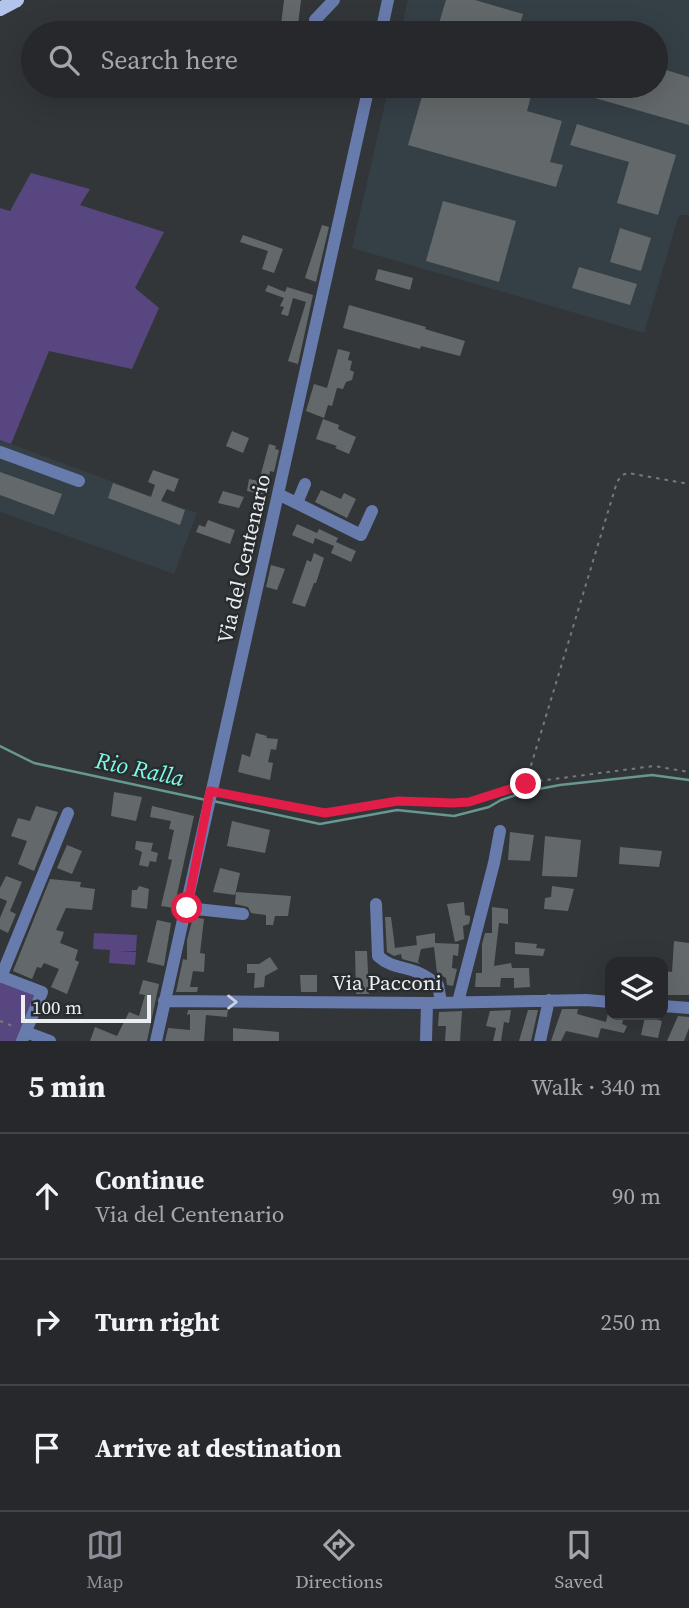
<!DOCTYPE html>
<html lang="en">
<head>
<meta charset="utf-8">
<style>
	:root { --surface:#26282b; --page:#323437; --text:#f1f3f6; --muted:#a4a6a9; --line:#424447; --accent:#8c9099 }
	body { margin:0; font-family:"Source Serif 4",serif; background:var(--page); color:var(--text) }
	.controls { position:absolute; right:21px; bottom:21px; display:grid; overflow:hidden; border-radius:14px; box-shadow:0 7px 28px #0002 }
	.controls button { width:63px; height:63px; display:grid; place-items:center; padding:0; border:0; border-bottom:2px solid var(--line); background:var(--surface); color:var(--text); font:35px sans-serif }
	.scale { position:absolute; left:21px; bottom:18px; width:130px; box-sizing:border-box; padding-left:7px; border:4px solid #ebeef0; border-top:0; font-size:19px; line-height:24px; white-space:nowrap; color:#ebeef0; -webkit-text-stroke:5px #282c2e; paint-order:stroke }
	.stop { position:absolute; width:21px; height:21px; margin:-16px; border:5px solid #e11d48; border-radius:50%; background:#fff }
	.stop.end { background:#e11d48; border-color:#fff; box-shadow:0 2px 7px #0008 }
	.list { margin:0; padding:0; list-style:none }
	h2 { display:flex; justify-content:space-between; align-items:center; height:91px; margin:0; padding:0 28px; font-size:30px }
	h2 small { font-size:23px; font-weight:400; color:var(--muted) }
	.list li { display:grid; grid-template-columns:46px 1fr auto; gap:21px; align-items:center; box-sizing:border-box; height:126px; padding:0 28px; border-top:2px solid var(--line) }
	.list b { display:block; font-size:26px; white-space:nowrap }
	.list p { margin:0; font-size:23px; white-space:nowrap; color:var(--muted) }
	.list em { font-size:23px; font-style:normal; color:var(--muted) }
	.icon { flex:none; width:38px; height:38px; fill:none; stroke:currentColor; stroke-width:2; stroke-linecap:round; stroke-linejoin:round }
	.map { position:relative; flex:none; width:689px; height:1041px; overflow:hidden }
	.search { position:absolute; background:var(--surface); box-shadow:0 7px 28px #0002; left:21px; right:21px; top:21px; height:77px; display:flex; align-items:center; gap:18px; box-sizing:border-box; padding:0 24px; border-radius:38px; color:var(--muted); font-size:26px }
	.sheet { height:469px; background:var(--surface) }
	nav { display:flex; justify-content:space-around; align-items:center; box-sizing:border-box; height:98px; border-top:2px solid var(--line); background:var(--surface); font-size:19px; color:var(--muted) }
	nav a { display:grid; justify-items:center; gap:4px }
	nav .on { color:var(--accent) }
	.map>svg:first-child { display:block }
	.built { fill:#353f46 }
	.green { fill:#584680 }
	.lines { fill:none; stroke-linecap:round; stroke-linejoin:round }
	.stream { stroke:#679790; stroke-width:2.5 }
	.building { fill:#63696a }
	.path { stroke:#767a7c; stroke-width:2; stroke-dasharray:3.5 5; stroke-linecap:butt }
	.minor { stroke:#687bad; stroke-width:12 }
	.major { stroke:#b2c3ec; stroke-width:14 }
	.oneway { stroke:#cad1df }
	.route { stroke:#e11d48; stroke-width:9 }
	.labels { text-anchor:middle; stroke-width:5; stroke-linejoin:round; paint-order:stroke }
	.street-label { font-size:21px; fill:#ebeef0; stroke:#282c2e }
	.water-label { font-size:23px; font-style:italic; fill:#7bfbe6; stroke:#282c2e }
</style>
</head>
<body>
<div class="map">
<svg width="689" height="1041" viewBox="0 0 689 1041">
	<rect width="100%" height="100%" fill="#323639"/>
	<path class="built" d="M408,0H689V215H679L644,333L352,248L389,86H656V33H400Z
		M0,440L197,513L174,574L0,512Z"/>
	<path class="green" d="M31,173L90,189L80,205L164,232L135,288L159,308L132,369L49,351L11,444L0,440V208L10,211Z
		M94,933L137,935L136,951H119L136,952L135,965L109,963L110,950L93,949Z
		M0,976L42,992L22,1041H0Z"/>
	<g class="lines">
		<path class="stream" d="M0,746L34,763L206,800
			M213,801L320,824L397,810L454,816L489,807L501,800L528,791L560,785L652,775L689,780"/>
	</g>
	<path class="building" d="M284,0H301L297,33H280Z
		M446,0H475L523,14L517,33H436Z
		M656,67L689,77V125L560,88L561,86H656Z
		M425,86H495L531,96L527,111L562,121L550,162L563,165L556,187L408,145Z
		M577,124L676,155L658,215L617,203L629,162L570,145Z
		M443,201L516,221L499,282L426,261Z
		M322,225L329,227L316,282L305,278Z
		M620,228L651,238L641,271L610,262Z
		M243,235L283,249L274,273L262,269L268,251L240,242Z
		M579,267L637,284L630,305L572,288Z
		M378,269L413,278L410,290L375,280Z
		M268,285L285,292L287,287L313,295L298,364L288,361L306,302L293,298L288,316L281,314L284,307L280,306L284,298L265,291Z
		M349,305L426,327L425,329L465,341L460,356L421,346L420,349L343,328Z
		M338,349L350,352L348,360L352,361L350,370L354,372L352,380L346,382L343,389L337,388L332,406L328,405L324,418L306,411L314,384L327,388Z
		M323,419L339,425L338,429L356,437L349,454L335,448L337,446L316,439Z
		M232,431L249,438L243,453L226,446Z
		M269,444L276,446L275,449L279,450L274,472L270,471L266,495L247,491L249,479L259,481Z
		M153,470L179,479L174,492L167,489L161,501L185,510L180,525L108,498L113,483L151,497L155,485L148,482Z
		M0,472L62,494L54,515L0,495Z
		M321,490L341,499L344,493L356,499L347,518L315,502Z
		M223,491L244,497L239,508L218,503Z
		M208,520L235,530L230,544L196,532L199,525L205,527Z
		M297,524L317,533L319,529L338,538L336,542L356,551L351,562L331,553L334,546L315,538L313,544L292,535Z
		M314,553L324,558L316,583H314L305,607L292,603L307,560L311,562Z
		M271,565L285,569L277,590L266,587Z
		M256,733L267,736L266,738L278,739L276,750L271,749L268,762L273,763L270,780L238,772L242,754L250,757Z
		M114,792L142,797L136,821L111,816Z
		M36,806L58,812L34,871L18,864L27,841L11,836L18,818L30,821Z
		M152,806L194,816L174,908L161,906L172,860L168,859L174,830L169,829L171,821L150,817Z
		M232,821L270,830L265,853L227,846Z
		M510,832L534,835L530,861L508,860Z
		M545,836L581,840L577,877L542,876Z
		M136,841L153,843L151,851L158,853L156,862L150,861L148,867L139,865L142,852L135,849Z
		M67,845L82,851L72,874L57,868Z
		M620,847L662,851L659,867L619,864Z
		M220,868L240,873L235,895L213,892Z
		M6,876L22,882L10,911L16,914L8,933L0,929V918L7,901L0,898V888Z
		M50,879L81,882L80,887L95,889L92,910L66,908L56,930L64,932L60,943L78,950L75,960L79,962L67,994L51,987L59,969L44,963L41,968L37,967L32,979L13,971Z
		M139,886L149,889L147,909L131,907L132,890H137Z
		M552,886L574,889L568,911L544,909L545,898L551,897Z
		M236,892L291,896L288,916H275L273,925H266V915L251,913L248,907L235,904Z
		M464,902L465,915L470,916V919L469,924L463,926L464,939L455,942L447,904Z
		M492,907L508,909V924L499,923L494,966L511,963L512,968H529L530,987L514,988V978H501L500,987H475L476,973H482V944L485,933H492Z
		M193,917L204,919L200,953L205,954L204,972L193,971L190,987H198L197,992H176L183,959L187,960V940Z
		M385,917H391L395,948L417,945L416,936L435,933V943L459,944L458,956L453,955L452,968L457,969L453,986L447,985L446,978L437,973L434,947L421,949L418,962L421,964L402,959L401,954L394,956L387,952Z
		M157,920L171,923L164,966L147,962Z
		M674,941L689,943V995H663V971L672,972Z
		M515,942L537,944L536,948L545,949L543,956L515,954Z
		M355,951H367L369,994H356Z
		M270,957L278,969L265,976L264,987L254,988L255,973H247V964H259Z
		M300,975H317V992H301Z
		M143,980L159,984L147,1041H90L95,1027L117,1036L129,1012L139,1016L145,995L139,994Z
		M562,1009H578L577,1014L606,1022L608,1013L619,1015L624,1017L622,1024L627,1026L624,1033L601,1028L598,1038L566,1031L561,1041H551Z
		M188,1010H228L227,1017L206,1015L204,1041H165L168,1028L190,1030V1014L187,1015Z
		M511,1010L509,1023L504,1022L501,1041H493L496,1028L486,1026L490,1011Z
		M528,1010H538L531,1041H519Z
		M462,1011L460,1041H445L446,1026H438L439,1012Z
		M678,1016L689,1017V1028L684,1041H667Z
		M645,1017L662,1021L658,1038L641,1035Z
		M233,1028L279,1032V1041H233Z"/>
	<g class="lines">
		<path class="path" d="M526,782L617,482L622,475L628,473L689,484
			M222,794L325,813L398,801L453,803L469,802L531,782L654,766L689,772
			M0,1021L15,1027"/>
		<path class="minor" d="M315,20L334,0
			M381,33L388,0
			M0,452L79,481
			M278,494L361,535L372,511
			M297,503L305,484
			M376,904L378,956C391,968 402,966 417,972C425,975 431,980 438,985L441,1002
			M187,908L243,914
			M0,976L42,992L22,1041
			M1,977L68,813
			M164,1001L427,1003L586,1000L610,1002
			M458,1002L494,863L500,831
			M663,1006L689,1008
			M26,1032L50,1041
			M156,1041L369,86
			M426,1041L427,1003
			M540,1041L549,1000"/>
		<path class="major" d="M0,9L17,0"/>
	</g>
	<defs><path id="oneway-chevron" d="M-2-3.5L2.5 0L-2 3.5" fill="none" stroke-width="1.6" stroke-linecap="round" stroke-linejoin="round" transform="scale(1.75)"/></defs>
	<use class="oneway" href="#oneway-chevron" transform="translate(232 1002)"/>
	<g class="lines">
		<path class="route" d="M187,908L210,791L325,813L398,801L453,803L469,802L526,784"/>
	</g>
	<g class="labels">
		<g class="street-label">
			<text transform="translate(244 559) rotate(-77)" y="7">Via del Centenario</text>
			<text x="387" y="990">Via Pacconi</text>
		</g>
		<g class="water-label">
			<text transform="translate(140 769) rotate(12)" y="8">Rio Ralla</text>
		</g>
	</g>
</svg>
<div class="controls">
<button><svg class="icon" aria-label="layers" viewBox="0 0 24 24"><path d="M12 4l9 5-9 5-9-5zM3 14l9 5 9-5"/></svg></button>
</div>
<div class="scale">100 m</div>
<div class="stop" style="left:187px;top:908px"></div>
<div class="stop end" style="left:526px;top:784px"></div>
<div class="search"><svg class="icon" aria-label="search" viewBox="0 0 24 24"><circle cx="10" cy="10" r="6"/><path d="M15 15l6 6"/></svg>Search here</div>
</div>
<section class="sheet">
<h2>5 min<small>Walk · 340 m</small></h2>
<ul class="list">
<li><svg class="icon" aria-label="ahead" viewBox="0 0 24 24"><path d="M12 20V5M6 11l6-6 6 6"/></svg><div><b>Continue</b><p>Via del Centenario</p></div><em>90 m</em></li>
<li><svg class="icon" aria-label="right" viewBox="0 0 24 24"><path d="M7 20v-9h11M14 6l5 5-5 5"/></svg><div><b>Turn right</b></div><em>250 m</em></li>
<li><svg class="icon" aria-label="arrive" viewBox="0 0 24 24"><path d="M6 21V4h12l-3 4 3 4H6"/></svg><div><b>Arrive at destination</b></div></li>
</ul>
</section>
<nav>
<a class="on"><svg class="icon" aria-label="map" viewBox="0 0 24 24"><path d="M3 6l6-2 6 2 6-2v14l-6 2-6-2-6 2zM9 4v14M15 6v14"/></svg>Map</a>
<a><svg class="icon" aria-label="directions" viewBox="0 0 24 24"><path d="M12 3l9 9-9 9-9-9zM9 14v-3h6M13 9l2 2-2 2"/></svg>Directions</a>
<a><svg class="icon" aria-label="saved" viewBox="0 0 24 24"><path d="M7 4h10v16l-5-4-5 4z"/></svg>Saved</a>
</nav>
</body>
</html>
